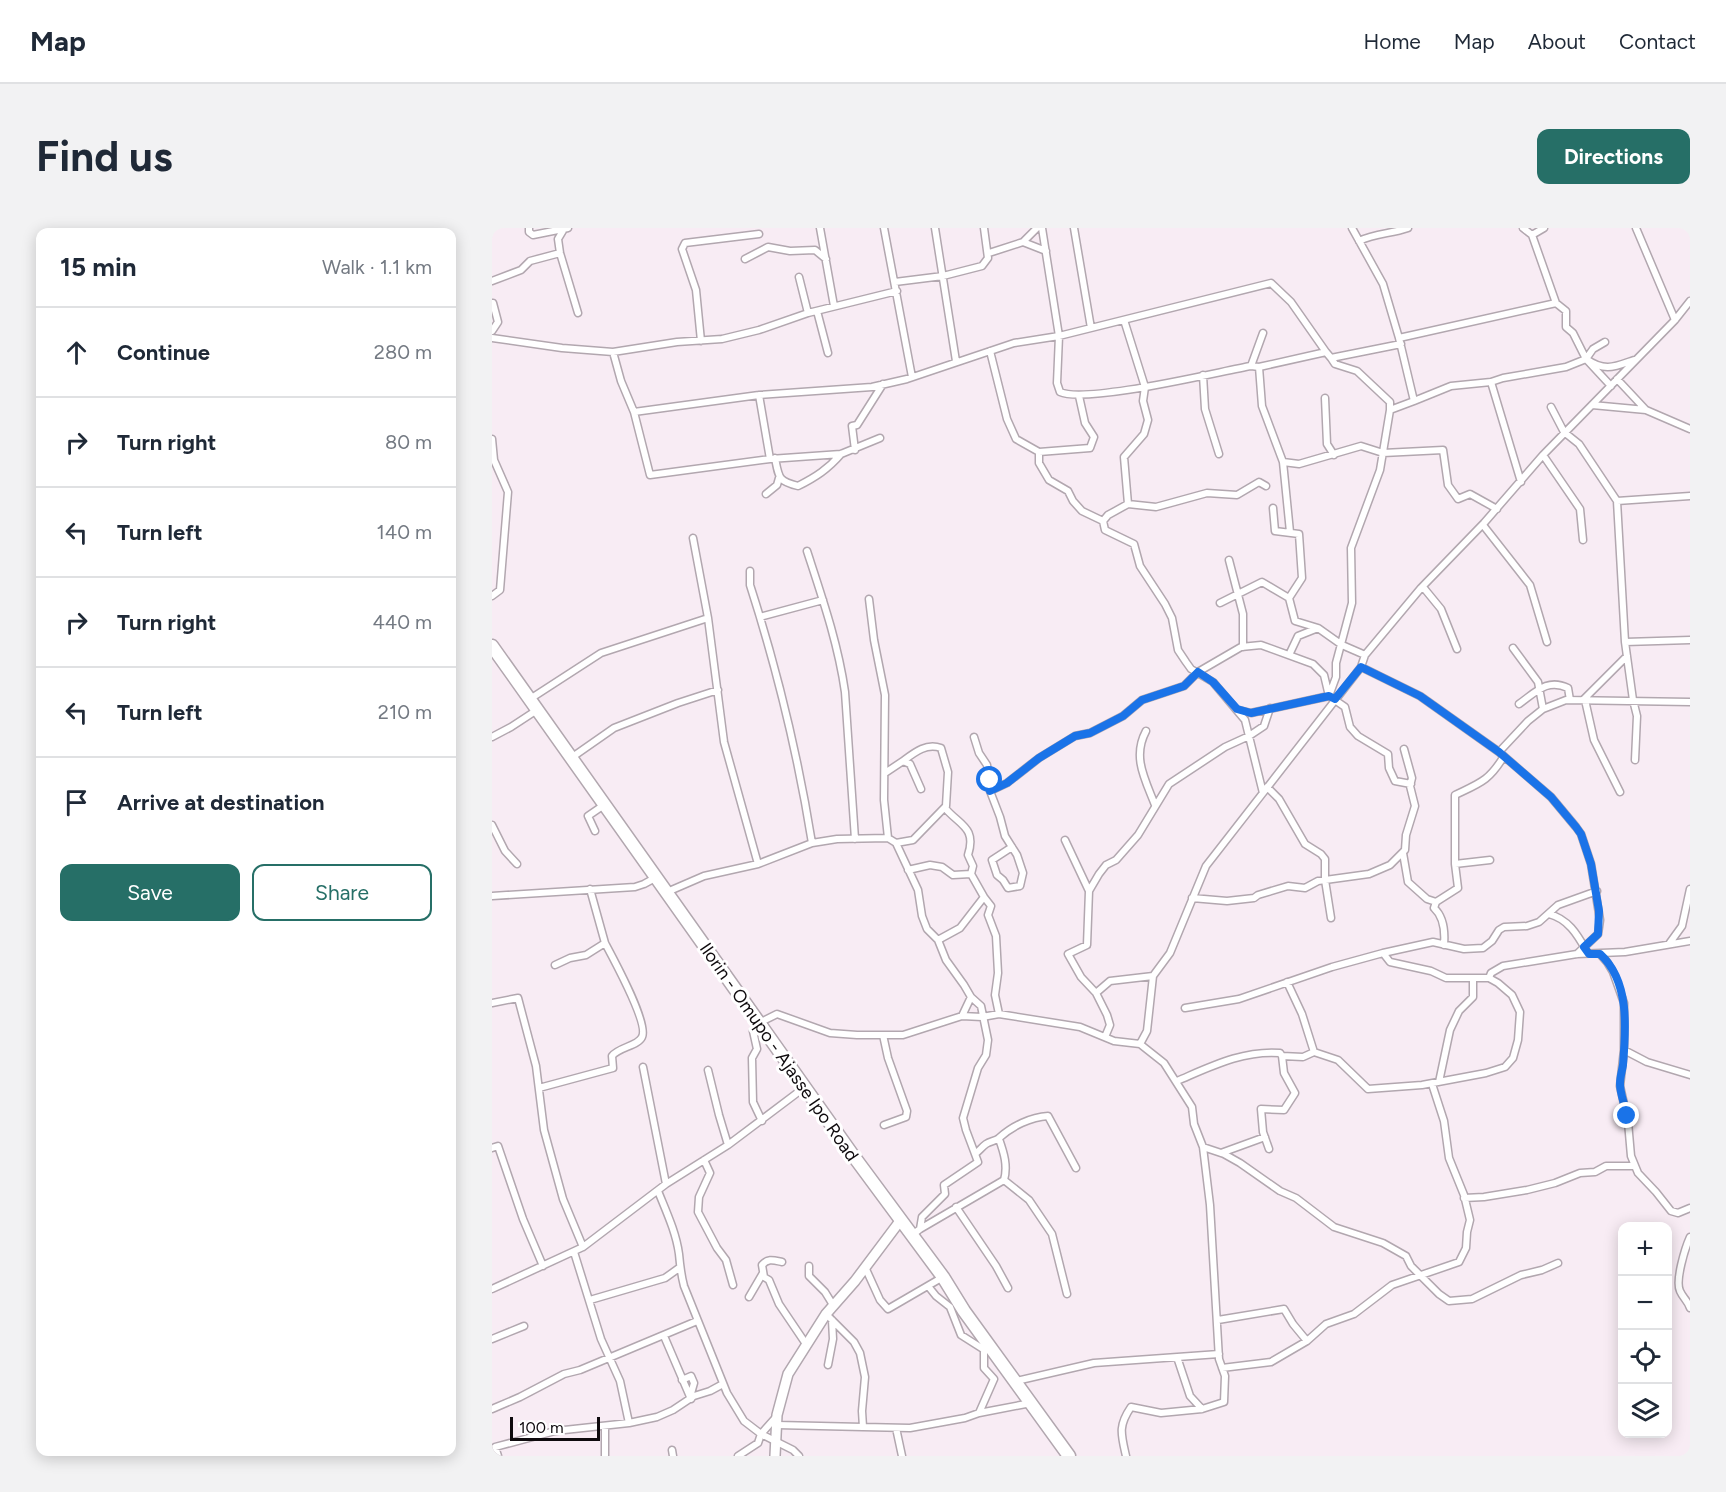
<!DOCTYPE html>
<html lang="en">
<head>
<meta charset="utf-8">
<style>
	:root { --surface:#fff; --page:#f2f2f3; --text:#1f2937; --muted:#747a83; --line:#e0e1e3; --accent:#266f67 }
	body { margin:0; font-family:Figtree,sans-serif; background:var(--page); color:var(--text) }
	.controls { position:absolute; right:18px; bottom:18px; display:grid; overflow:hidden; border-radius:12px; box-shadow:0 3px 15px #0003 }
	.controls button { width:54px; height:54px; display:grid; place-items:center; padding:0; border:0; border-bottom:2px solid var(--line); background:var(--surface); color:var(--text); font:30px sans-serif }
	.scale { position:absolute; left:18px; bottom:15px; width:90px; box-sizing:border-box; padding-left:6px; border:3px solid #0e0a0d; border-top:0; font-size:16px; line-height:21px; white-space:nowrap; color:#0e0a0d; -webkit-text-stroke:4px #fff; paint-order:stroke }
	.stop { position:absolute; width:18px; height:18px; margin:-14px; border:4px solid #1a73e8; border-radius:50%; background:#fff }
	.stop.end { background:#1a73e8; border-color:#fff; box-shadow:0 2px 6px #0008 }
	.list { margin:0; padding:0; list-style:none }
	h2 { display:flex; justify-content:space-between; align-items:center; height:78px; margin:0; padding:0 24px; font-size:26px }
	h2 small { font-size:20px; font-weight:400; color:var(--muted) }
	.list li { display:grid; grid-template-columns:39px 1fr auto; gap:18px; align-items:center; box-sizing:border-box; height:90px; padding:0 24px; border-top:2px solid var(--line) }
	.list b { display:block; font-size:22px; white-space:nowrap }
	.list em { font-size:20px; font-style:normal; color:var(--muted) }
	.actions { display:flex; gap:12px; padding:18px 24px }
	.actions a { flex:1; padding:14px 0; border:2px solid var(--accent); border-radius:12px; text-align:center; font-size:21px; color:var(--accent) }
	.actions .main { background:var(--accent); color:#fff }
	.icon { flex:none; width:33px; height:33px; fill:none; stroke:currentColor; stroke-width:2; stroke-linecap:round; stroke-linejoin:round }
	.map { position:relative; flex:none; width:1198px; height:1228px; overflow:hidden; border-radius:12px }
	header { display:flex; align-items:center; gap:36px; box-sizing:border-box; height:84px; padding:0 30px; background:var(--surface); border-bottom:2px solid var(--line) }
	header strong { font-size:28px }
	nav { display:flex; gap:33px; margin-inline-start:auto; font-size:21px }
	.intro { display:flex; align-items:center; justify-content:space-between; box-sizing:border-box; height:144px; padding:0 36px }
	h1 { margin:0; font-size:42px }
	.button { padding:15px 27px; border-radius:12px; background:var(--accent); color:#fff; font-size:21px; font-weight:700 }
	main { display:flex; gap:36px; padding:0 36px }
	aside { flex:1; background:var(--surface); border-radius:12px; box-shadow:0 3px 15px #0003 }
	.map>svg:first-child { display:block }
	.lines { fill:none; stroke-linecap:round; stroke-linejoin:round }
	.street-casing { stroke:#b2a7af; stroke-width:9 }
	.secondary-casing { stroke:#b2a7af; stroke-width:12 }
	.highway-casing { stroke:#b2a7af; stroke-width:15 }
	.street { stroke:#fff; stroke-width:6 }
	.secondary { stroke:#fff; stroke-width:9 }
	.highway { stroke:#fff; stroke-width:12 }
	.route { stroke:#1a73e8; stroke-width:8 }
	.labels { text-anchor:middle; stroke-width:6; stroke-linejoin:round; paint-order:stroke }
	.street-label { font-size:18px; fill:#0e0a0d; stroke:#fff }
</style>
</head>
<body>
<header>
<strong>Map</strong>
<nav><a>Home</a><a>Map</a><a>About</a><a>Contact</a></nav>
</header>
<div class="intro"><h1>Find us</h1><a class="button">Directions</a></div>
<main>
<aside>
<h2>15 min<small>Walk · 1.1 km</small></h2>
<ul class="list">
<li><svg class="icon" aria-label="ahead" viewBox="0 0 24 24"><path d="M12 20V5M6 11l6-6 6 6"/></svg><div><b>Continue</b></div><em>280 m</em></li>
<li><svg class="icon" aria-label="right" viewBox="0 0 24 24"><path d="M7 20v-9h11M14 6l5 5-5 5"/></svg><div><b>Turn right</b></div><em>80 m</em></li>
<li><svg class="icon" aria-label="left" viewBox="0 0 24 24"><path d="M17 20v-9H6M10 6l-5 5 5 5"/></svg><div><b>Turn left</b></div><em>140 m</em></li>
<li><svg class="icon" aria-label="right" viewBox="0 0 24 24"><path d="M7 20v-9h11M14 6l5 5-5 5"/></svg><div><b>Turn right</b></div><em>440 m</em></li>
<li><svg class="icon" aria-label="left" viewBox="0 0 24 24"><path d="M17 20v-9H6M10 6l-5 5 5 5"/></svg><div><b>Turn left</b></div><em>210 m</em></li>
<li><svg class="icon" aria-label="arrive" viewBox="0 0 24 24"><path d="M6 21V4h12l-3 4 3 4H6"/></svg><div><b>Arrive at destination</b></div></li>
</ul>
<div class="actions"><a class="main">Save</a><a>Share</a></div>
</aside>
<div class="map">
<svg width="1198" height="1228" viewBox="0 0 1198 1228">
	<rect width="100%" height="100%" fill="#f8ecf4"/>
	<g class="lines">
		<g class="street-casing">
			<path id="street" d="M37,0V4L41,7L76,0
				M328,0L342,78
				M392,0L420,149
				M443,0L464,133
				M550,0L567,108L565,155L568,164C594,176 725,144 759,138
				M582,0L599,100
				M860,0L891,56L907,110L922,173L898,182L888,242L859,320L860,375L844,435V449L837,468L853,479L858,499L866,508L896,526L897,540L903,553L919,556
				M1031,0L1040,7L1064,75L1074,83V99L1081,105L1094,131L1119,158
				M1144,0L1183,92
				M72,1L66,11L68,25L86,85
				M1040,7L1052,0
				M867,13C884,5 899,6 916,0
				M531,14L545,0
				M497,25L531,14L554,23
				M253,31L276,19L298,23L323,22L334,31
				M0,53L29,42L38,33L68,25
				M403,54L451,48L490,38L496,30L492,0
				M325,83L336,125
				M316,85L405,63
				M632,92L653,159L651,173L656,192L652,206L632,229L636,276
				M0,103L6,94L1,75
				M771,105L759,138L767,139L834,124L839,130L909,116
				M0,110L70,120L121,124L185,114L230,111L267,102L316,85L307,49
				M907,110L1064,75
				M209,113L204,62L190,21L193,15L267,6
				M1113,114L1101,121L1094,131C1113,144 1122,139 1142,132
				M498,123L515,191L524,211L547,224V235L557,252L576,263L581,273L590,283L611,293L613,302L642,316L648,338L673,376L680,390L686,422L694,434L699,441L721,454L753,492L771,565
				M121,124L129,153L142,184L267,167L380,159L415,151L522,115L567,108L779,55L799,74L834,124
				M839,130L843,136L865,143L898,174V182
				M767,139L770,178L791,234L798,304
				M711,147L713,181L727,226
				M1125,151L1154,182
				M999,154L1029,254
				M267,167L278,231
				M833,170L835,216L842,227
				M922,173L959,158L999,154L1011,150L1074,139L1094,131
				M1100,177L1154,182L1198,201
				M1059,179L1072,204L1087,216L1125,273L1133,414L1141,472L1145,488L1143,532
				M142,184L158,247L278,231L349,226L388,210
				M0,211L2,232L16,264L8,362L0,368
				M363,222L360,198L365,197L391,156
				M547,224L598,220L602,209L593,195L587,168
				M1051,227L1088,281L1091,312
				M283,230C287,250 286,253 306,258C324,249 336,241 349,226
				M791,234L807,236L869,218L891,225L951,222L956,257L966,271L978,266L1005,281
				M274,266L285,257L287,250
				M1125,273L1198,268
				M781,280L783,303L807,306L810,350L797,370
				M611,293L616,287L636,276L664,279L715,265L745,267L767,254L774,258
				M991,297L1038,357L1055,414
				M201,310L216,390
				M315,323C330,369 346,415 353,464L363,611
				M737,332L751,386V419
				M258,343V357C285,441 306,528 320,615
				M931,359L949,381L965,421
				M377,371L382,412L393,467L392,572L396,610
				M728,375L770,354L797,370L803,393L826,400
				M268,389L331,372
				M1133,414L1198,412
				M1021,420L1046,454L1051,481
				M797,427L806,408L826,400L850,417L873,427
				M869,439L928,468L1007,524L1059,569L1084,599L1089,606L1099,636L1108,692L1106,706L1085,726
				M38,471L109,425L216,390L232,514L266,636
				M1091,472L1135,428
				M1093,472L1102,512L1128,564
				M1027,476C1044,464 1055,450 1076,460L1078,472
				M654,503C640,529 653,551 663,577
				M0,509L19,499L45,482
				M482,509L487,525L495,537L498,563L508,589L513,608L525,627L531,645L528,658L516,660L511,652L505,647L500,632L520,619
				M1007,524L1036,493L1051,481L1074,472L1198,474
				M79,530L122,500L186,475L226,462
				M393,545L411,533L418,536L429,561
				M775,559L787,571L813,616L829,626L833,631V652L839,690
				M498,563L515,555L547,530L583,508L598,505L631,488L650,472L692,458L706,444L749,419L769,417L821,436L832,447L837,468L759,485L747,482
				M0,597L13,623L25,636
				M103,603L96,588L112,577
				M573,612L597,663
				M404,615L426,662L430,688L435,701L446,712L454,732L472,757L479,769L489,778L496,812L494,827L486,840L471,890L474,902L483,926
				M911,625L916,654L935,671L944,674
				M963,636L998,632
				M416,642L438,637L450,639L461,647L479,646
				M175,664L212,648L266,636L320,615L345,611L396,610L404,615L421,612L454,578L456,544L449,520C434,515 423,524 411,533
				M0,668L143,659L152,656L163,650
				M492,669L499,678L496,687L504,708L506,745L503,767L507,786
				M700,670L735,673L762,670L766,667L796,658L813,660L826,653L877,646L898,637L913,622L914,607L923,578L918,558L920,550L912,521
				M1057,686C1076,691 1085,706 1094,722
				M446,712L468,700L492,669L479,646L481,638L476,627C485,599 467,597 453,580
				M1177,716L1190,698L1198,661
				M952,717C953,705 952,689 942,680L944,674L966,660L963,636V567C988,555 997,553 1012,528
				M891,725L941,714L972,721L991,720L1000,713L1007,702L1012,699L1035,698L1047,694L1066,677L1105,663
				M1108,726L1115,734L1121,744L1132,775V822L1128,858L1136,894L1139,928L1146,945L1164,964L1179,983L1186,985L1198,980
				M63,737L78,730L94,727L113,715L98,661
				M997,750L999,745L1011,738L1085,726L1133,724L1198,713
				M795,754L810,786L822,824
				M604,765L618,753L661,748
				M0,775L26,770L44,838L52,902L71,971L91,1019
				M470,788L479,769
				M391,807L396,830L415,883L414,889L392,897
				M613,809L618,797L615,787L604,765L589,749L576,726L595,717L597,663L607,646L614,637L624,632L646,607L677,556L733,519L757,508L772,498L778,480
				M648,816L655,803L661,748L678,725L714,638L869,439L873,427L929,360L992,295L1051,227L1183,92L1198,73
				M1132,822L1155,834L1198,847
				M151,839L174,956
				M216,842L227,887L236,917
				M685,853C718,839 751,822 788,825L790,828L811,829L822,824L846,832L876,861L930,857L994,845L1013,839L1021,830L1026,812L1028,784L1020,767L1006,755L997,750H954L939,743L898,734L891,725L840,739L747,771L693,780
				M947,854L958,802L967,783L981,769V750
				M47,860L121,840L120,828C127,819 146,818 150,809C157,796 121,730 113,715
				M270,893L261,874L260,830L265,821L261,803L267,795L285,786L338,805L365,807H411L470,788L490,789L507,786L588,799L622,813L648,816L672,835L700,879L702,896L711,919L718,977L727,1131L733,1148L732,1174L710,1181L669,1185L639,1179C626,1198 629,1206 634,1228
				M711,919L732,926L748,935L788,963L804,970L842,999L891,1015L914,1028L919,1038L947,1066L957,1073L980,1071L1029,1047L1050,1042L1066,1035
				M0,920L6,918L31,991L51,1038
				M777,921L771,904L769,881L792,882L803,865L792,845L790,828
				M729,925L773,909
				M212,932L218,945L207,969L206,984L225,1020L234,1032L241,1057
				M512,952L537,972L560,1006L575,1066
				M166,963C174,983 184,1004 187,1026C188,1037 189,1047 192,1058L235,1165L252,1193L269,1206L266,1215L246,1228
				M972,970L992,969L1035,962L1063,955L1088,945L1103,944L1114,938H1142
				M464,979L504,1038L516,1060
				M428,1001L512,952C516,938 512,925 507,911
				M420,1007L428,1001L430,989L453,966L452,957L486,934L483,926C487,923 490,919 494,916C498,913 504,913 507,910C520,898 539,889 556,888L584,940
				M1198,1009C1193,1020 1183,1053 1188,1063C1191,1070 1196,1073 1198,1080
				M82,1024L109,1111L128,1153L137,1195
				M290,1034C281,1032 276,1030 270,1037L272,1049L277,1052L287,1076L314,1116
				M317,1038V1048L333,1064L341,1077
				M373,1039L388,1072L396,1081L451,1049
				M436,1058L444,1068L458,1079L469,1107L491,1121
				M0,1061L91,1019L174,956L236,917L313,859
				M257,1069L271,1045
				M98,1072L173,1050L187,1040
				M726,1092L792,1081L801,1096L815,1113
				M172,1108L199,1171
				M0,1111L32,1098
				M685,1129L698,1168L710,1181
				M336,1137L341,1111L340,1092
				M730,1140L779,1134L815,1113L834,1096L862,1086L900,1057L967,1034L974,1020L975,1004L978,992L972,967L957,930L952,893L940,856
				M190,1152L199,1148L202,1155L198,1169
				M524,1153L602,1135L727,1126
				M0,1181L28,1169L72,1146L88,1142L205,1093
				M487,1185L502,1151L492,1140V1120
				M285,1188L269,1206L301,1222L307,1228
				M285,1197L371,1199L370,1183L373,1149L368,1125L362,1114L334,1086
				M371,1199L418,1200L473,1190L487,1185L539,1175
				M404,1200L410,1228
				M180,1222L181,1228
				M6,1228L3,1219L63,1203L137,1195L165,1189L181,1182L202,1168L218,1163L231,1156
				M113,1228V1198"/>
		</g>
		<g class="secondary-casing">
			<path id="secondary" d="M283,1228L285,1187L296,1146L334,1086L363,1053L408,993"/>
		</g>
		<g class="highway-casing">
			<path id="highway" d="M0,418L360,926L451,1049L472,1083L577,1228"/>
		</g>
		<use href="#street" class="street"/>
		<use href="#secondary" class="secondary"/>
		<use href="#highway" class="highway"/>
	</g>
	<g class="lines">
		<path class="route" d="M498,552V563L515,555L547,530L583,508L598,505L631,488L650,472L692,458L706,444L721,454L745,481L759,485L837,468L843,471L869,439L928,468L1007,524L1059,569L1084,599L1089,606L1099,636L1107,683L1106,706L1092,719L1097,726H1108C1138,753 1134,801 1131,837C1130,843 1128,849 1128,856C1128,866 1133,877 1135,888"/>
	</g>
	<g class="labels">
		<g class="street-label">
			<text transform="translate(287 824) rotate(55)" y="6">Ilorin - Omupo - Ajasse Ipo Road</text>
		</g>
	</g>
</svg>
<div class="controls">
<button>+</button>
<button>−</button>
<button><svg class="icon" aria-label="locate" viewBox="0 0 24 24"><circle cx="12" cy="12" r="6"/><path d="M12 2v4M12 18v4M2 12h4M18 12h4"/></svg></button>
<button><svg class="icon" aria-label="layers" viewBox="0 0 24 24"><path d="M12 4l9 5-9 5-9-5zM3 14l9 5 9-5"/></svg></button>
</div>
<div class="scale">100 m</div>
<div class="stop" style="left:498px;top:552px"></div>
<div class="stop end" style="left:1135px;top:888px"></div>
</div>
</main>
</body>
</html>
